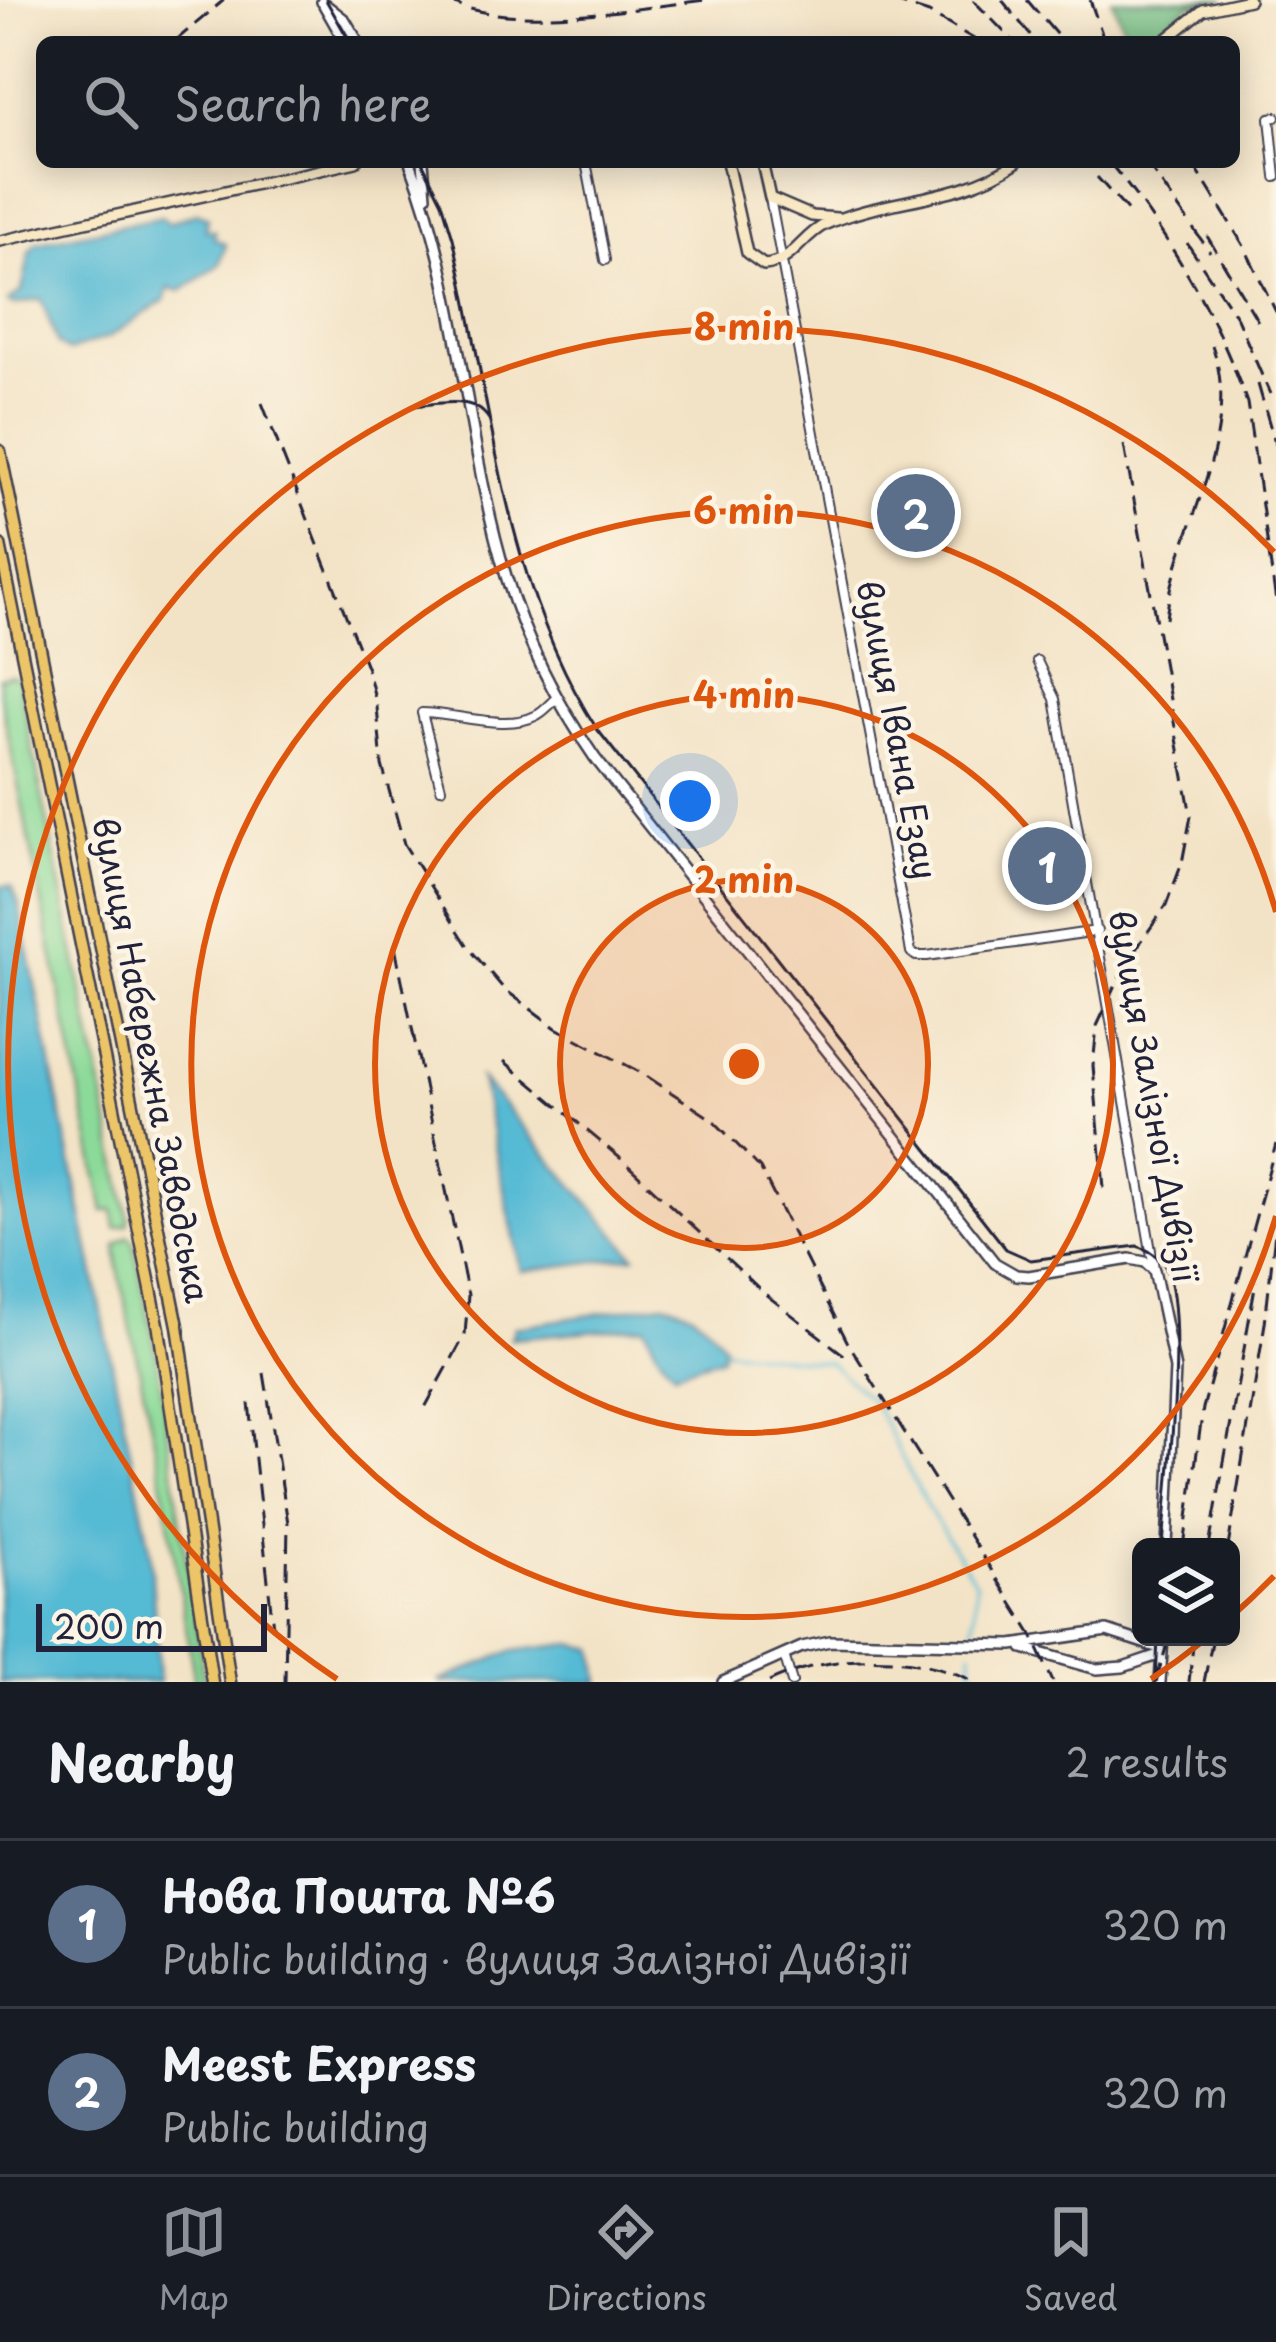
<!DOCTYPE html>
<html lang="en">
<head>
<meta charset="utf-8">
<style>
	:root { --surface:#171b24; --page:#242831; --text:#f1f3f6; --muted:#9ea1a6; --line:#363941; --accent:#8c9099 }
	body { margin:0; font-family:"Playpen Sans",sans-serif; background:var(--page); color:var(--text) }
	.controls { position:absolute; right:36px; bottom:36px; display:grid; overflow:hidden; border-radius:18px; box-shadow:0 6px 30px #0003 }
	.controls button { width:108px; height:108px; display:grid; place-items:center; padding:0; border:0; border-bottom:3px solid var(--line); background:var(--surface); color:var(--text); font:60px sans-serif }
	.scale { position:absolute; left:36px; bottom:30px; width:231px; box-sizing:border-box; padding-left:12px; border:6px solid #22223b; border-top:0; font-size:33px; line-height:42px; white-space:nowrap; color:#22223b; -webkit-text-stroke:9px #fcf5e5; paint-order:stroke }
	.you { position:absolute; left:690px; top:801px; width:42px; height:42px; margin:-30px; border:9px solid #fff; border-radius:50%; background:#1a73e8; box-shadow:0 0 0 18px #1a73e833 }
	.badge { display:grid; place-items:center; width:78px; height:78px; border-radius:50%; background:var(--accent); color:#fff; font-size:39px; font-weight:700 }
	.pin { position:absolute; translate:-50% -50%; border:6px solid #fff; box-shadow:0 3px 12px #0006 }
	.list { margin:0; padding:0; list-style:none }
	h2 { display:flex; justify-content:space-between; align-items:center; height:156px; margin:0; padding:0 48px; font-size:51px }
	h2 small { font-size:39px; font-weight:400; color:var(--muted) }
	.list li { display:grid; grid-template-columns:78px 1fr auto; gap:36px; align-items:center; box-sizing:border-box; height:168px; padding:0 48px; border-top:3px solid var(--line) }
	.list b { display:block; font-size:45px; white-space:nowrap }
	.list p { margin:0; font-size:39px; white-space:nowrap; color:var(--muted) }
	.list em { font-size:39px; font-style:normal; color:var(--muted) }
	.icon { flex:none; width:66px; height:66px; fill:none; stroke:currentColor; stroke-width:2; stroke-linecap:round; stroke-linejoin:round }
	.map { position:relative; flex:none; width:1276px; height:1682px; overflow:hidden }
	.search { position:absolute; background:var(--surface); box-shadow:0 6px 30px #0003; left:36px; right:36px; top:36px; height:132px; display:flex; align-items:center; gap:30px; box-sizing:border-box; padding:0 42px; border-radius:18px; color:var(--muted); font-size:45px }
	.sheet { height:492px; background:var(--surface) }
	nav { display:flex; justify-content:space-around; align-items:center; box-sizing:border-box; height:168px; border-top:3px solid var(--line); background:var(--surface); font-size:33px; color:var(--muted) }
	nav a { display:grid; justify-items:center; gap:6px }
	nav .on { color:var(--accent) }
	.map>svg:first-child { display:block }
	.green { fill:#8cda99; stroke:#577e6a; stroke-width:3 }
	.forest { fill:#71ba81; stroke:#4a6e5e; stroke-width:3 }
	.water { fill:#55bad4; stroke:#3c6e88; stroke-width:3 }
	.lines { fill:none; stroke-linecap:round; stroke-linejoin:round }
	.stream { stroke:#55bad4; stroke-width:3 }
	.minor-casing { stroke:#413f50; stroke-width:12 }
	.tertiary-casing { stroke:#413f50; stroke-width:14 }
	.secondary-casing { stroke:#413f50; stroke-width:14 }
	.primary-casing { stroke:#413f50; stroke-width:15 }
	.minor { stroke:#fff; stroke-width:8 }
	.tertiary { stroke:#fff; stroke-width:9 }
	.secondary { stroke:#f8e8c3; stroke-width:9 }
	.primary { stroke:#edc569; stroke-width:10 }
	.tram { stroke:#22223b; stroke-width:3 }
	.rail { stroke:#22223b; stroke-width:3; stroke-dasharray:18 9; stroke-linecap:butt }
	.ring { fill:none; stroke:#de560e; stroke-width:6 }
	.labels { text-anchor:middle; stroke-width:9; stroke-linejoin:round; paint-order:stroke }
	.street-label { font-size:33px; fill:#22223b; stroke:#fcf5e5 }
	.centre { fill:#de560e; stroke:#fcf5e5; stroke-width:6 }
	.ring-label { font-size:36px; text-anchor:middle; font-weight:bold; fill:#de560e; stroke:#fcf5e5; stroke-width:9; stroke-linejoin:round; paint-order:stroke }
</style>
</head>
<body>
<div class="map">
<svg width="1276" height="1682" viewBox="0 0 1276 1682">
	<rect width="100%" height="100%" fill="#fcf5e5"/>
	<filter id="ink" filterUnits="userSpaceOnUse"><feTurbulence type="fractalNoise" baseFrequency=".00833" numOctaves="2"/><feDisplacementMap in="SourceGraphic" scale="24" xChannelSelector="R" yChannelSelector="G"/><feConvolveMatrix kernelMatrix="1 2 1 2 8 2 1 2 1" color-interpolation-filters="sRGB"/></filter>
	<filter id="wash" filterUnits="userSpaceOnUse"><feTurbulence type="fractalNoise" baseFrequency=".004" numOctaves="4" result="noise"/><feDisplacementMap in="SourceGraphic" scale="48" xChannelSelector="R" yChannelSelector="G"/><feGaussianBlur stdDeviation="2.7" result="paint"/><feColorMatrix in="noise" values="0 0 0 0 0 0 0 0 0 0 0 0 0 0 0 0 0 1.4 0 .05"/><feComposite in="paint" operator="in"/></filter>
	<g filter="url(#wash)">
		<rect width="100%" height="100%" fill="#f3e3c6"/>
		<path class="green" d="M11,675L18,679L129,1220L128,1225L116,1228L113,1210L104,1211L0,695V678Z
			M129,1236L133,1240L156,1353L204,1682H195L162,1479L118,1267L116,1245Z"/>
		<path class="forest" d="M1112,0H1225L1190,5L1143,42H1130Z"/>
		<path class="water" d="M196,213L208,218L206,230L215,231L214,238L226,245L219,265L181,291L169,288L165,300L109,337L69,351L58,344L41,299L13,305L8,302L22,291L30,252L36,243L162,217L168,223Z
			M0,886H11L18,902L150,1549L159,1682H0Z
			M481,1079L635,1256L521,1271Z
			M663,1303C692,1307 708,1323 724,1346L721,1357L674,1372L658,1353L645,1326L511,1338L515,1327Z
			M572,1644L595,1649L600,1682H438L512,1651Z"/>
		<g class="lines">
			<path class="stream" d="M724,1349L830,1363L874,1403L928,1508L976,1583L973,1637
				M972,1651V1669L987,1682"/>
		</g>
	</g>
	<g filter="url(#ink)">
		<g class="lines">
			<g class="minor-casing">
				<path id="minor" d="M1276,117L1270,118L1276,177
					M586,162L605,260
					M770,198L911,952L916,956H927L1097,931
					M1037,661L1055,699L1154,1268
					M441,788L422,713C452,713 507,731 535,716C543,713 550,704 557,698
					M784,1655L792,1682"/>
			</g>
			<g class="tertiary-casing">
				<path id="tertiary" d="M322,2L345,20L358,42
					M324,5L345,42
					M410,162C461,295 465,441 506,576C526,642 556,702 595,758L995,1263L1016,1275L1029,1276L1130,1259L1145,1262L1154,1270L1175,1369L1167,1547
					M423,162L426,196
					M1023,1648L1097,1669L1123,1667L1161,1654
					M723,1682L802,1647L830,1641L1012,1645L1107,1631L1162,1649
					M1160,1682L1163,1637"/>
			</g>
			<g class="secondary-casing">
				<path id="secondary" d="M1163,42L1203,10L1249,0
					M727,162L747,253L764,265C793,263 801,236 826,224C888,197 959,202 1017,162
					M762,162L770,198L812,216L837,218
					M0,241L356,162"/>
			</g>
			<g class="primary-casing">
				<path id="primary" d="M0,451L178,1326L230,1682
					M0,545L159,1329L212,1682"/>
			</g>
			<use href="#minor" class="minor"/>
			<use href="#tertiary" class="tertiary"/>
			<use href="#secondary" class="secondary"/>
			<use href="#primary" class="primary"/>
			<path class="tram" d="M326,0L350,42
				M422,162L442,202L453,238C492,404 503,582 597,729L1006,1249L1031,1260L1137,1246C1149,1250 1160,1256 1166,1268C1188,1313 1167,1489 1163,1547
				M412,406C440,404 476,393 491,423
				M1156,1682L1158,1637"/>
			<path class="rail" d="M445,0C511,32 634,8 706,0
				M889,0L929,13L979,42
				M973,0L1014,42
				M1002,0L1036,42
				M1027,0L1063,42
				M1090,0L1105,42
				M174,42L224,0
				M1109,162C1169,235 1216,314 1247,403L1276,602
				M1146,162L1210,252
				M1192,162L1244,246L1276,312
				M1097,177L1133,217
				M1207,236L1259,323
				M1187,243L1237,318L1270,394
				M1258,384L1276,447
				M262,403L369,674L377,707L382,765L404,844L469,948L504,989L556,1028L645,1075L713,1120L760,1168L847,1341L1031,1633L1053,1682
				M1166,619C1175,530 1245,437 1212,346
				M395,947L468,1295L465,1335L422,1413
				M504,1061L620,1158L765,1294L848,1358
				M1104,1188L1093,1066L1097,1026L1126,963L1166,906L1182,863L1191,816L1124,445
				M264,1373L288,1523L285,1682
				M249,1403L273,1628
				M1184,1547L1203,1408L1276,1144
				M1209,1547L1256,1281
				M1228,1547L1265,1323L1276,1223
				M769,1682C828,1653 916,1651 975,1682
				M1156,1682L1169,1637
				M1189,1682L1194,1637
				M1204,1682L1213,1637"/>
		</g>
	</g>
	<circle cx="744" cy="1064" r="184" fill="#de560e" fill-opacity=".12"/>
	<g class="ring">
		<circle cx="744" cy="1064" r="184"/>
		<circle cx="744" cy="1064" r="369"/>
		<path d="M1276 1216A553 553 0 1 1 1276 912"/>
		<path d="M1274 1576A737 737 0 0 1 1232 1616M1203 1641A737 737 0 0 1 1151 1679M337 1679A737 737 0 1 1 1274 552"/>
	</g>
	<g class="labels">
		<g class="street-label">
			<text transform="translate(897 730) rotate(79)" y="12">вулиця Івана Езау</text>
			<text transform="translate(151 1060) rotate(79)" y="12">вулиця Набережна Заводська</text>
			<text transform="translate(1153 1096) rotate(80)" y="12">вулиця Залізної Дивізії</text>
		</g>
	</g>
	<circle cx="744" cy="1064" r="18" class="centre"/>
	<g class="ring-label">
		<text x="744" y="340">8 min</text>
		<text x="744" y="524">6 min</text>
		<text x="744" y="708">4 min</text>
		<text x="744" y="893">2 min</text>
	</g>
</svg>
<div class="controls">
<button><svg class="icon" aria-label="layers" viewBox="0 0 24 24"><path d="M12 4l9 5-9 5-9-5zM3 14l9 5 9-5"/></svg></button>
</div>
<div class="scale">200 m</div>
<div class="you"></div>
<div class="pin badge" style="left:1047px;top:866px;background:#5c6f8a">1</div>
<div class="pin badge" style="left:916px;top:513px;background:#5c6f8a">2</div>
<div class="search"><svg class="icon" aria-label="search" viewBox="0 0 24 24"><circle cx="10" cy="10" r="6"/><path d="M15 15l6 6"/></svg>Search here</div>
</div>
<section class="sheet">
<h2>Nearby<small>2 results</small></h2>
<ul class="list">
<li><span class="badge" style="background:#5c6f8a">1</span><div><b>Нова Пошта №6</b><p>Public building · вулиця Залізної Дивізії</p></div><em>320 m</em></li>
<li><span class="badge" style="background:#5c6f8a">2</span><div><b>Meest Express</b><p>Public building</p></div><em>320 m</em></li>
</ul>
</section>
<nav>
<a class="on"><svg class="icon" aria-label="map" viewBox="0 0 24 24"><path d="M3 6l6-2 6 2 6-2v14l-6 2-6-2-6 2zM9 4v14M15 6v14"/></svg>Map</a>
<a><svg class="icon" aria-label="directions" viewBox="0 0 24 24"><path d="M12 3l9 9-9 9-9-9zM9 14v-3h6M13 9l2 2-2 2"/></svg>Directions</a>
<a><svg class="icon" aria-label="saved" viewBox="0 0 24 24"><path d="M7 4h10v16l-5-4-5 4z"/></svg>Saved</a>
</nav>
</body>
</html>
